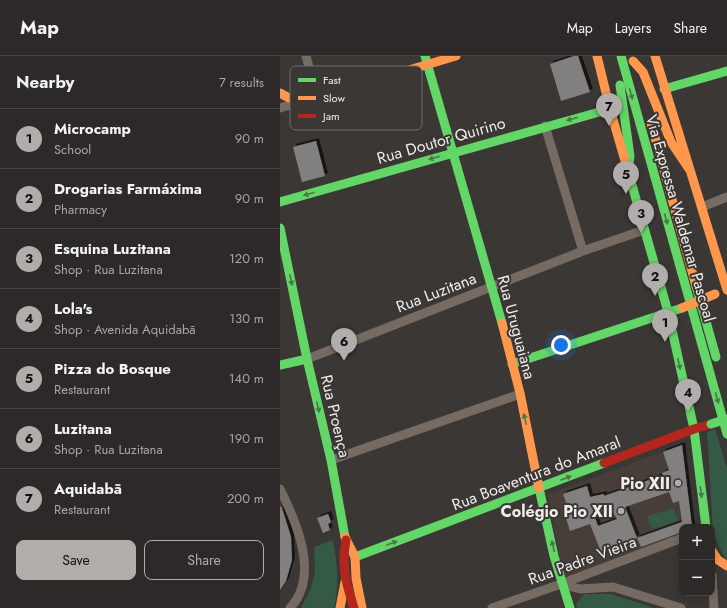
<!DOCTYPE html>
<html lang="en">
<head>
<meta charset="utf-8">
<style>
	:root { --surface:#2c2928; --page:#343130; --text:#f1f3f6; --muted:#a6a6a8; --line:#484545; --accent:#b0adab }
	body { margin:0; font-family:Jost,sans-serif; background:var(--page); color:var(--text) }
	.controls { position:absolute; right:12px; bottom:12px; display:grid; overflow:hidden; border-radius:8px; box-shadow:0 2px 10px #0003 }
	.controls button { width:36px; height:36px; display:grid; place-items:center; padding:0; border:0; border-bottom:1px solid var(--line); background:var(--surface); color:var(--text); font:20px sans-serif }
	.you { position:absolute; left:281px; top:289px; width:14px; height:14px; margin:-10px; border:3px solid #fff; border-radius:50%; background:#1a73e8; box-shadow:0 0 0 6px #1a73e833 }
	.badge { display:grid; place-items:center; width:26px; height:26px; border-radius:50%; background:var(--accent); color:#111; font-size:13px; font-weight:700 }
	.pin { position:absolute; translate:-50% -33px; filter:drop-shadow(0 1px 2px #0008) }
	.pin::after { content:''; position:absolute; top:21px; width:14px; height:12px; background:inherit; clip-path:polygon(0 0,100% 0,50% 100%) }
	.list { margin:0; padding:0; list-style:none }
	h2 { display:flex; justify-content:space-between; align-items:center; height:52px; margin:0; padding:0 16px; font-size:17px }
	h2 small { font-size:13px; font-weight:400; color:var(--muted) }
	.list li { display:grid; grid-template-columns:26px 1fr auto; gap:12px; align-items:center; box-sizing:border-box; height:60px; padding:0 16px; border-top:1px solid var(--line) }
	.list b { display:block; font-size:15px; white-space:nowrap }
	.list p { margin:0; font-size:13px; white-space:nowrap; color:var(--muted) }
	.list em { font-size:13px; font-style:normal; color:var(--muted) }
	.actions { display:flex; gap:8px; padding:12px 16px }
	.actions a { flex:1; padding:9px 0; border:1px solid var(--accent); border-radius:8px; text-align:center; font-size:14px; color:var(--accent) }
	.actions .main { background:var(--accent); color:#111 }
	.map { position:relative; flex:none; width:447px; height:552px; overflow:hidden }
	header { display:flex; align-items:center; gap:24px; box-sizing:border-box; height:56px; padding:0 20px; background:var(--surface); border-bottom:1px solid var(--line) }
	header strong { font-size:19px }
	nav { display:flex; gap:22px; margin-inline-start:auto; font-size:14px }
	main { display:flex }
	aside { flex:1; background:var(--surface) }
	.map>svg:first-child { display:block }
	.built { fill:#473e39 }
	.green { fill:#345944 }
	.building { fill:#82807f; fill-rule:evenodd; filter:url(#shadow) }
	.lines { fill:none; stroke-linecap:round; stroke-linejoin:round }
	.street { stroke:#766b63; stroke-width:9 }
	.fast { stroke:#63d668; stroke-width:9 }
	.slow { stroke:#ff974d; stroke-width:9 }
	.jam { stroke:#b3261e; stroke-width:9 }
	.fast-bridge { stroke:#63d668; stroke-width:9 }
	.slow-bridge { stroke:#ff974d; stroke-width:9 }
	.oneway { fill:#4b7749 }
	.poi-dot { fill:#b0adab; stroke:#3b3734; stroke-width:1.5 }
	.labels { text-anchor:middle; stroke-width:4; stroke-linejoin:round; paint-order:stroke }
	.street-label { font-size:16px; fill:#efecea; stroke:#3b3734 }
	.poi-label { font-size:16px; font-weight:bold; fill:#efecea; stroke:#3b3734; text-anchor:end }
	.key { fill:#3b3734; stroke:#716d6b; stroke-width:1 }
	.key-label { font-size:11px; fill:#efecea }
</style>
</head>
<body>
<header>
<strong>Map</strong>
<nav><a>Map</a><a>Layers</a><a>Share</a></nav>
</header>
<main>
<aside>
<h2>Nearby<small>7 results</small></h2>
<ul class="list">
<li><span class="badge">1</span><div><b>Microcamp</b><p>School</p></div><em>90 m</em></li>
<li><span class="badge">2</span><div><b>Drogarias Farmáxima</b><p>Pharmacy</p></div><em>90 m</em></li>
<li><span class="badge">3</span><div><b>Esquina Luzitana</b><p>Shop · Rua Luzitana</p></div><em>120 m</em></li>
<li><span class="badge">4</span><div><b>Lola's</b><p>Shop · Avenida Aquidabã</p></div><em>130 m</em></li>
<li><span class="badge">5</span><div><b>Pizza do Bosque</b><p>Restaurant</p></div><em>140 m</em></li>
<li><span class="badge">6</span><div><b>Luzitana</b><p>Shop · Rua Luzitana</p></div><em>190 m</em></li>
<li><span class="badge">7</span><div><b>Aquidabã</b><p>Restaurant</p></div><em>200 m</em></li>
</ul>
<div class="actions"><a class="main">Save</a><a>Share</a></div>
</aside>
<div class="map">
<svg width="447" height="552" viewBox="0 0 447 552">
	<defs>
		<filter id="shadow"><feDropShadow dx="3" dy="-3" stdDeviation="0" flood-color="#0009"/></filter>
	</defs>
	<rect width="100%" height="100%" fill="#3a3735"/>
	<path class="built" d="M402,389L414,471H402V479L292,522L283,519L268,438Z"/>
	<path class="green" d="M435,373L447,412V505L442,497L433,476L427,376Z
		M394,452L398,465L371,473L367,460Z
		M53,484C57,509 60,527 54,552H21L31,532L35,516L34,491Z
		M304,538H331L374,552H297L296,548Z"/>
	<path class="building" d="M294,0H298L310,36L281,45L270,8Z
		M36,85L45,120L22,126L13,91Z
		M402,389L412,471H402V476L361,491L357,482L321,496L310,468L290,475L285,459L290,457L283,438L307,430L310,441L324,438V440L383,419L382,417L389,414L383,396ZM389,436L393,447L399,445L402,466L357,482L345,451ZM330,452L337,463L318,470L314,459Z
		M0,450L2,452L11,481L12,504L6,525L0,534Z
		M48,458L51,466L48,468L50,474L43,477L37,462Z"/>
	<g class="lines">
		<path class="street" d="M26,0L37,41
			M0,52L20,46
			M265,70L303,195
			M422,151L447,141
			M27,303L303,195L364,174
			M51,404L240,338
			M0,433C17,467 40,520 10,552
			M432,519L434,552
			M281,528L300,533L333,531L401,552
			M212,552L281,528L402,482"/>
		<path class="fast" d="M145,0L222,267
			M341,0L447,378
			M340,29L350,100L348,115
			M384,33L447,15
			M350,122L388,256L414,373L426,471
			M0,146L330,53
			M0,172L27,303L51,404L65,481
			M416,230L436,301
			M232,308L402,252
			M0,309L27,303
			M259,432L274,500L290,552
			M75,501L324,407"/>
		<path class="slow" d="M317,0L330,53L350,122
			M375,0L447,234
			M353,5L363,16L391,86L409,113
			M0,37L9,42L25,45L176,0
			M371,67L416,230
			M222,267L240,337L259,432
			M65,481L75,501L76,522L82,552
			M432,495L438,504L447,510
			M60,552L65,526"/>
		<path class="jam" d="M324,407L414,373L431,368
			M66,484C61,511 66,527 74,552"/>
		<path class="fast-bridge" d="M431,368L447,363"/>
		<path class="slow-bridge" d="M402,252L435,238"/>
	</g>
	<defs><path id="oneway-solid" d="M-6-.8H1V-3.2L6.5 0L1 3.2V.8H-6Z"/></defs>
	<g class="oneway">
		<use href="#oneway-solid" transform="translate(351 38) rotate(75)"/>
		<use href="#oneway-solid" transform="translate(292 63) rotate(165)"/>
		<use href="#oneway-solid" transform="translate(154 102) rotate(164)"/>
		<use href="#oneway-solid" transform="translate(29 138) rotate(164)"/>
		<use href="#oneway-solid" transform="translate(386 163) rotate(75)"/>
		<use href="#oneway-solid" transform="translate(11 224) rotate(78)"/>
		<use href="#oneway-solid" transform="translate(399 308) rotate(78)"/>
		<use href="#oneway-solid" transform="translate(437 342) rotate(74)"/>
		<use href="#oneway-solid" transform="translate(38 351) rotate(76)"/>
		<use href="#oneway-solid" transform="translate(245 363) rotate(-102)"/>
		<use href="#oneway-solid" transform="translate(286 422) rotate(-21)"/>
		<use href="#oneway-solid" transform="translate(421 436) rotate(82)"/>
		<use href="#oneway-solid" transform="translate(112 487) rotate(-21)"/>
		<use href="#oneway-solid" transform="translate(273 490) rotate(-103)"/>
	</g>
	<g class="poi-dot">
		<circle cx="398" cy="427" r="4"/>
		<circle cx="341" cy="455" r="4"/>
	</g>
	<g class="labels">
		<g class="street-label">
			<text transform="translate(161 84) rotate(-16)" y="6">Rua Doutor Quirino</text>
			<text transform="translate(401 162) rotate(74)" y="6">Via Expressa Waldemar Pascoal</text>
			<text transform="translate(156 236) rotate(-21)" y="6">Rua Luzitana</text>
			<text transform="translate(237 271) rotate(75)" y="6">Rua Uruguaiana</text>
			<text transform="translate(56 360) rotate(77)" y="6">Rua Proença</text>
			<text transform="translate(256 417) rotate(-21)" y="6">Rua Boaventura do Amaral</text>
			<text transform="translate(302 504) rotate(-20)" y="6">Rua Padre Vieira</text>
		</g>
		<g class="poi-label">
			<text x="390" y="433">Pio XII</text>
			<text x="333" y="461">Colégio Pio XII</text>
		</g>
	</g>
	<rect x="10" y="10" width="132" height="64" rx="6" class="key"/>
	<rect x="18" y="22" width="18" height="4" fill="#63d668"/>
	<rect x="18" y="40" width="18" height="4" fill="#ff974d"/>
	<rect x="18" y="58" width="18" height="4" fill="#b3261e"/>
	<g class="key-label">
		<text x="43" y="28">Fast</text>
		<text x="43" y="46">Slow</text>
		<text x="43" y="64">Jam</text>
	</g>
</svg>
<div class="controls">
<button>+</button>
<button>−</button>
</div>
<div class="you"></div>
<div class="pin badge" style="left:385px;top:286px">1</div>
<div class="pin badge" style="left:375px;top:240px">2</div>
<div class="pin badge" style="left:361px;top:177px">3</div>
<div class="pin badge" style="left:408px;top:356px">4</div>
<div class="pin badge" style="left:346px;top:138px">5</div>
<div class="pin badge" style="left:64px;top:305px">6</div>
<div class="pin badge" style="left:329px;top:70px">7</div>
</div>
</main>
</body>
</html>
